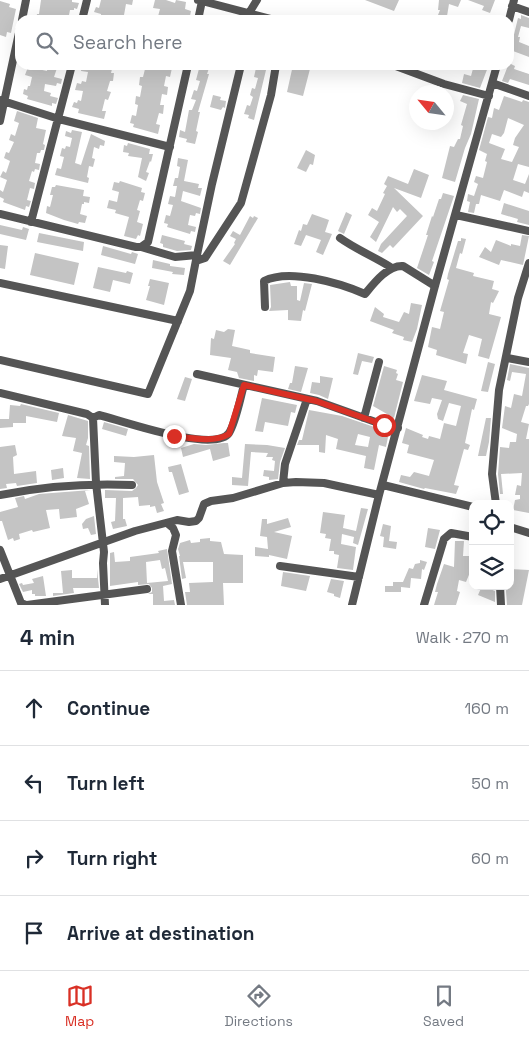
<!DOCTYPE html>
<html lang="en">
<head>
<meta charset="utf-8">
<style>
	:root { --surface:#fff; --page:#f2f2f3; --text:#1f2937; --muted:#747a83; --line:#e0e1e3; --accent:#d93025 }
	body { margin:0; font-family:"Space Grotesk",sans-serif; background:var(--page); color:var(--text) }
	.controls { position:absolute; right:15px; bottom:15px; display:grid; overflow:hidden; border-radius:10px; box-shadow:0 5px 20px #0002 }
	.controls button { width:45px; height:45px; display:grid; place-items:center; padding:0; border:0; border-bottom:1px solid var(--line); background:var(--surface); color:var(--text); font:25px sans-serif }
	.compass { position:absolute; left:409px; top:85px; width:45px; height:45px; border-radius:50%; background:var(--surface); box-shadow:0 5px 20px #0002; rotate:299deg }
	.stop { position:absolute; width:15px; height:15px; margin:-11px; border:4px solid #d93025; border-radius:50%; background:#fff }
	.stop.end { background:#d93025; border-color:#fff; box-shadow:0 1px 5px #0008 }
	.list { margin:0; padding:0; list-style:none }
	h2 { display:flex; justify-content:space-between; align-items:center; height:65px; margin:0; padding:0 20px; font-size:21px }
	h2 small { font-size:16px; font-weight:400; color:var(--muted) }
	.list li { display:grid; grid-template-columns:32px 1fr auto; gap:15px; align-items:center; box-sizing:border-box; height:75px; padding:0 20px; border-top:1px solid var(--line) }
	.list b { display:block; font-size:19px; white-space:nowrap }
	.list em { font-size:16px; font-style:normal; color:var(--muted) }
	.icon { flex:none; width:28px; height:28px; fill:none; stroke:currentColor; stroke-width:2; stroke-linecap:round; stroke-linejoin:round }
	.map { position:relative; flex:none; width:529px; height:605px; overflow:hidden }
	.search { position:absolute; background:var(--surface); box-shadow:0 5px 20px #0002; left:15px; right:15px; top:15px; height:55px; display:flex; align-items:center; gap:12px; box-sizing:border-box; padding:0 18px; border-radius:15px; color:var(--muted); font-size:19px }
	.sheet { height:365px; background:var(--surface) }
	nav { display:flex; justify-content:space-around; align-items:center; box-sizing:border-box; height:70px; border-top:1px solid var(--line); background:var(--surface); font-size:14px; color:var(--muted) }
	nav a { display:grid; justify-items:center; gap:2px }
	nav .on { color:var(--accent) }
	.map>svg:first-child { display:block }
	.building { fill:#c4c4c4; fill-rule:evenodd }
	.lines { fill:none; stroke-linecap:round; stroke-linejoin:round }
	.minor { stroke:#555; stroke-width:8 }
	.route { stroke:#d93025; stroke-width:6 }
</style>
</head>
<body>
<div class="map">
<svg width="529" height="605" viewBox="0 0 529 605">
	<rect width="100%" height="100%" fill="#fff"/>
	<path class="building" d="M41,0H72V2L79,3L77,9L74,8V10H70L68,20H40L36,19L37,14H39Z
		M101,0H133L132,5L126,4L124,15H127L126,20H112L101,17V14L94,12L96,7L99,8Z
		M155,0H166L175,3L176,0L186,2L185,9L191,11L190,16L185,15V19L178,17V20H157L160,9L153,8Z
		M365,0H399L394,11Z
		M439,0H461L458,7L449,4L447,16L456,20H436L440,10H438Z
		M468,0H495L490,13L482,10L484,6Z
		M0,1L10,4L9,7L16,9L11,33L7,32L6,37L0,35Z
		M521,15L529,18V28L521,26L518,37H520L519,42L529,46V57L513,51L514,48L511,47L518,18L521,19Z
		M509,63L515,66L514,69L529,74V85L510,79L508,83L502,81Z
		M48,65H58L54,77L62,79L61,84L57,83L56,86L45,84L44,91L51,93L50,96L58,98L56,104L52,103V106L27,99L28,96L23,94L24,89L27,90L28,86H30L32,77L25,75L28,67L47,71Z
		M82,65H98L97,67L112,69L111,73H114L113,81H110L107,91L111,92L108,100L105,99L102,111H106L104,119L78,113L79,109L72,107L74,102L77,103L78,100L81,101L83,91L75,90L77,83L81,84L82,81L86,82L88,72L81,71Z
		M146,65H170L169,68H172L170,77L166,76L164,86L168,87L167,95L162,94L160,105H164L163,114L159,113L156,124L160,125L158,134L133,127L134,124L130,123L132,115L136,116L138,105L135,104L136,96L140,97L142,86L139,85L140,77H143Z
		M200,65H210L207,74H209L198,112H200L196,131L198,132L195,144L186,142L187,139L179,137L180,130L185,132L189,110H192L196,100L191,99L194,90L197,91L200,81L196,80Z
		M293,65H311L303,96L287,92Z
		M474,65H487L488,67L480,88L462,83L464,74L471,76Z
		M256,68L266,70L254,120L248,118L249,115L244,114L247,105L250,106L253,97L250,95L252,88L255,89L258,78L254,77Z
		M213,95L221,97L220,100L226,101L225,108L223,107L221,110L210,107Z
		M463,95L479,99L471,134L465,148L455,182L442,178L450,146L454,147L458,139H460L463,126L461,125L467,104L460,101Z
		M504,96L522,102L523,100L529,102V167L518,164L513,180L525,184L529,174V193L524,191L522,197L504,190L500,201L481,195L479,204H476L474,213L468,212L470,202L467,201L468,194L474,196L478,184L474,182L476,176L483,178L487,162L485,161L487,154L479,150L488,117L492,118L494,108L499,110ZM508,118L524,125L515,138L513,145L519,147L512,162L501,159L505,149L489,143L492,134L501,137L504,133Z
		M17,111L38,118L36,128L46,130L43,144L45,145L44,150H41L40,153H37L35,163L40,164L39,170L35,169L34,172L32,171L29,181L35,183L34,189L30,188L27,200L31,201L29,207L26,206L25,210L3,202L4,199L0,197V190L3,192L7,180L0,177L3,171L6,173L10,161L4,158L6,152L9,153L14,142L9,140L11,134L15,136L19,123L14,121Z
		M72,130L82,132L75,163L81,165L91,134L105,141L104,146L100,145L99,149L94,147L92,158L95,159L93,167L89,166L87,177L89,178L88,183L55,175L57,168L61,169L64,157L60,156L62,148L65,149L66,146L70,147L72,138L65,136L66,131L71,133Z
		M128,143L150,149L149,154H153L151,162L150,161L146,172L149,173L146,181L138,177L142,158L128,156L129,153L123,152L124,145L127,146Z
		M306,150L315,155L313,165L310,164L306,172L297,168Z
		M178,158L188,160L184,181L199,184L198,188H202L200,196L183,191L181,201L201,208L200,214L196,213L195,216L190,215L188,225L196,227L195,232L191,231L190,234L167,227L168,224L164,223L166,215L170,216L173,205L168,204L170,196L175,197L177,186H173L175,178H178L180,167L177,166Z
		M414,169L429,175L421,198L394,188L423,216L393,248L390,245L382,253L378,251L381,244L407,216L400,209L397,212L393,207L376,242L370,237L379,222L368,215L372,208L377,211L385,194L383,193L387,186L384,184L388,176L408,184Z
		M120,181L142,188L141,192L145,193L143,201L140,200L137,210L140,211L137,222L143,224L140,236L138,235L136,239L124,236L129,217L115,213L116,210L107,208L109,200L117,202L119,192L112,190L114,182L119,183Z
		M56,185L84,190L83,196L90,197L89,203L84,202V204H82L80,214L87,216L85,223L79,222L78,224L64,220L46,213L47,206L50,207L53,195H50L52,187H55Z
		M443,193L454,196L432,261L434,262L429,275L417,268L428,235H426L432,216L433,217L439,199H441Z
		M504,203L529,211V225L517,222L518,219L501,214Z
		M346,212L352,215L344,234L338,231Z
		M312,214L329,220L325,232L332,234L323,255L316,252L321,240L306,235L301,246L294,244L299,230L301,231L303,224L307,225Z
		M250,216L253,218L254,216L258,218L230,265L223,261L235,244L234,243L236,239L230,236L233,231L240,235Z
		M0,225L22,230L23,227L29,229L26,240L0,234Z
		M39,233L84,242L83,251L37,242Z
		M162,235L185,241L184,244L192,246L191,250L177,251L163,247V244L160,243Z
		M522,235L529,236L523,265L501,260L499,265L479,257L485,247L491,252L496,240L511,246V244L520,246Z
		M461,238L466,239L462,254L460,253L456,268L474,273L473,276L494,281L492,289L499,291L493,303L491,302L489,314L501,317L489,359L478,356L482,339L469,335L463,353L468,354L466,364L436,355L437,350L428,347L432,327L440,329L444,312L440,311L449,280L447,279L448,274L458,241H461Z
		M0,245L8,246L5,269L0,268Z
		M103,246L131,254L132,252L138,254L135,264L101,255Z
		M35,253L79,263L74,285L30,275Z
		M153,260L170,264V266L185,268L184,275L172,274L173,272L152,268Z
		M98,267L126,273L127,271L133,273L130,284L113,280L110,292L93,288Z
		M150,279L169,283L164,305L146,300L150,286H148Z
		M290,282L291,286H297V300L300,301L304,283L312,284L305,311L303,310L301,321L288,320V310L269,311L271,307L270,285Z
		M411,303L422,305L417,329L412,342L403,340L404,337L392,333L394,330L370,321L375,307L384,314L383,317L399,322L404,312L409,314Z
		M228,329L235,330L232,346L250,350V353L275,357L273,372L258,370L257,376L254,375V381L239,378L237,372L228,370L231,358L210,355L211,338L214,339L216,330L224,332Z
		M358,353L374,357L372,363L362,361L358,375L353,374Z
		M488,362L495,364L488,392L481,391Z
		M510,364L529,368V404L528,406H526L521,422L529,424L526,439H529V513L513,510L515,500L520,499V495H515L517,485L521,486L522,473L501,474L503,494H500L498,474L500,447L509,448L510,442H516L517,434L502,428L505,406L511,408L514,394L522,396L526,374L512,372L510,381L507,380Z
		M295,366L308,368L301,392L288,389L290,383H292Z
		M384,366L397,370L396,373L398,374L396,380L403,382L394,418L373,406Z
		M422,375L447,381L444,390L477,399L474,410L472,409L465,443L470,445L468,450L464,449L454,485L459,486L456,494L425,488L424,489L399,482L401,475L410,477L414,472L429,476L434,460L407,453L409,445L402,443L406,428L423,435L422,437L428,439L429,436L440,439L444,423L456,426L461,406L449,403L443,421L438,419L437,414L442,400L432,398L430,404L414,401Z
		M320,376L333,378L328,399L319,395L310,393L312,382L320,383Z
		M185,377L192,379L185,401L177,399Z
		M262,398L297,405L295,413L291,412L288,426L265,422L263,432L255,431Z
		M21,404L59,413L57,422L26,416V423H13V427L0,428V419H9L10,405L20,406Z
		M309,410L342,416L389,432L386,447L379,445L374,470L364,468L366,456L336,449L338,439L326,435L325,453L319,452V445H297L299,440H302ZM358,434L370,437L368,447L355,445Z
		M68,415L88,421V438L86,445L89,446L90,479L77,478L82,453L73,451L76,438L62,436Z
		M486,418H491L489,442L486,456H478Z
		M104,422L128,429L126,436L102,429Z
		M224,443H228L230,456L213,461L210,449L183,457L181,448L194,444L206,445Z
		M245,444L267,445L285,448L280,462L278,479L269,480V477L263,476L264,470L274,471L275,461L272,460L273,457H266L268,453L251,452L248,486L232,485V477L242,478Z
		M15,445L17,455L13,457L14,474L36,471L37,483L17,486L16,483L6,484L7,488L0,489V447Z
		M154,455L157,482L164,503L161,504L164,511L157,513L155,506L150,507V505L139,506L138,497L123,498V519H125L127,526L113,529L111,522L115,521L116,498H105V490L132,491L136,488L138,485L133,479H115V477L124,476L125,463L114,462V456L134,457Z
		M181,464L189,492L179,495L172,472H169L168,467Z
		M63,468L64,478L52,480L51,470Z
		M91,490L85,491L89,504L76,509L77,517L60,519L59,509L46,510L50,528L33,532L32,530L19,534L20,539L14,541L13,538L8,540L2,521H0V512L18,507L15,498L24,496L25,499L39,494Z
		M361,508L368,509L358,545L353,543L354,537L342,534L341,544L356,547L353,570L337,568L339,555L334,554V551H329L331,539L325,538L326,534L320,533L323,512L345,515L343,528L356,531Z
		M94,516L96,534L91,535L88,528L83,529L82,524L86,519Z
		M288,518L291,527L274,532L292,536L287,559L269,555V557L255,556V547L268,549L267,537L260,536L262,519H267V524Z
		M383,524L391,526L389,541L397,542L396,549L383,547L384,537L380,536Z
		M428,528L440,530L435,549L425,547Z
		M210,538V541L221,542L224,554L243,555V583H223L224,605H187L185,592H190L189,583L213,582V562H183L186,578L182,579L179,556H180L178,549L180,543L190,540L191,543L200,542V539Z
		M455,541H464L463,556H470L471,570L466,582L459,580L457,591L460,592L456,605H434L438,592H435L437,584L444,564L454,567Z
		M167,549L172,584L163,586L164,601L174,600L175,605H153V594H148L152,592V588L149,584L138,585V582L110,586V553L114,552L115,562L130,561V557L159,553L158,551ZM160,560L162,569L165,568L168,581L147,583L146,562Z
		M420,560L427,562L424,570L422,569L421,579L411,578L410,588L401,587V592H385V586H393V582H403L409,568L413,569L415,564L420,563Z
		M97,569L99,588H73L74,593L53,596V593H63L61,571L72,570V578H97Z
		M510,569L529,570L522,605H507L506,591L507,586H510Z
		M283,572L310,576L306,591L281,586Z
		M43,576L46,596H35V594H32V590L23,592L19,584L22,583L23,585L34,583L32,579Z
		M331,579L344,581L340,598L334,596V594L327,592Z
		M482,586L495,591V602L478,595Z"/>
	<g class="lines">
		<path class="minor" d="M198,0L275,20
			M512,6L529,12
			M249,13L257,0
			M22,20L26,0
			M82,20L87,0
			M198,20L202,1
			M509,20L514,0
			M393,65L444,84L489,96
			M492,83L529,96
			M0,100L59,119L170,147
			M0,121L20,28
			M0,214L136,247H141L148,242L188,65
			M456,215L529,231
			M31,222L72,65
			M340,238C357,250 375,257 392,268
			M197,255L212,184L241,65
			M196,261L205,258L241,203L271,95L276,65
			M0,283L178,321
			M265,307L264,281C289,268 340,283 365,294C374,283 388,265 403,266L435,286
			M507,358L529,362
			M0,360L148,394L190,291L197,255L175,257L141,247
			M197,374L317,401L384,425L398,428
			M0,393L87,414L93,418
			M93,418L99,415C120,420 215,454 229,433C236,422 240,399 244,385
			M93,418L96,483L104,552L103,563L105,605
			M364,418L379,362
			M283,483L285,464L307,399
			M383,485L473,507
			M0,495C45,486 85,483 132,485
			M496,504L492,474L499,390L518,298L529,263
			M167,523L173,528L176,535L172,551L181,605
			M510,527L529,533
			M0,550L21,603L26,605
			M280,566L359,577
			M0,579L135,531L177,520L189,522L196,521L199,518L204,504L211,501L233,498L283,483L296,482L324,483L379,495
			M500,586L501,605
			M27,605L147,589
			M352,605L379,495L435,286L497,65
			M424,605L444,539L451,533L473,537"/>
	</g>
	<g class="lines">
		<path class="route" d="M174,436C191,438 214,443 229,434L244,385L316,401L384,425"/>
	</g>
</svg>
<div class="controls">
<button><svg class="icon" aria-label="locate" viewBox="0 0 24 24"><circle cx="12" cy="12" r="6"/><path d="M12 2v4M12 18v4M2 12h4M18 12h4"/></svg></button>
<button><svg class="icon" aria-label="layers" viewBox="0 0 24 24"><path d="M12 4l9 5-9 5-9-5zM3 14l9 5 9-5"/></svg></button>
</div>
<svg class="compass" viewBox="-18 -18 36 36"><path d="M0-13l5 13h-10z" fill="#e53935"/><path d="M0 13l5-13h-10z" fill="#747a83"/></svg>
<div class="stop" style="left:384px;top:425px"></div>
<div class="stop end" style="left:174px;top:436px"></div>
<div class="search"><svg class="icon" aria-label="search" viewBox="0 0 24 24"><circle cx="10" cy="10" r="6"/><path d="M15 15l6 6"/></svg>Search here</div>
</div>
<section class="sheet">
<h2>4 min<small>Walk · 270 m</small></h2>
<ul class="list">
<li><svg class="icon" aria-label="ahead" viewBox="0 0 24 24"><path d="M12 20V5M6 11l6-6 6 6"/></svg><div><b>Continue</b></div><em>160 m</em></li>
<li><svg class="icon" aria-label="left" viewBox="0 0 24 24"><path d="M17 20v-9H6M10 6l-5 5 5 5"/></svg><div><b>Turn left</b></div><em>50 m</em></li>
<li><svg class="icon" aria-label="right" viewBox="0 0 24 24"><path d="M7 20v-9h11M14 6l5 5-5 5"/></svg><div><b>Turn right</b></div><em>60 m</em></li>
<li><svg class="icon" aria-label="arrive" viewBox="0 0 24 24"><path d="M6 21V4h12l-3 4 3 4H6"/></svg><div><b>Arrive at destination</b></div></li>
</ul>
</section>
<nav>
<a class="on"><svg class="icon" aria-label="map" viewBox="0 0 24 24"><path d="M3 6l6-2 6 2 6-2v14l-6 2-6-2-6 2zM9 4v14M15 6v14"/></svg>Map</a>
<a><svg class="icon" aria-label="directions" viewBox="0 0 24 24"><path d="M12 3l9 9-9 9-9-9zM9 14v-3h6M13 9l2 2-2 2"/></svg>Directions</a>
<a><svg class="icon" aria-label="saved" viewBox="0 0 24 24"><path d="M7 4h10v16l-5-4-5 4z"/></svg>Saved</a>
</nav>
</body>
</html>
